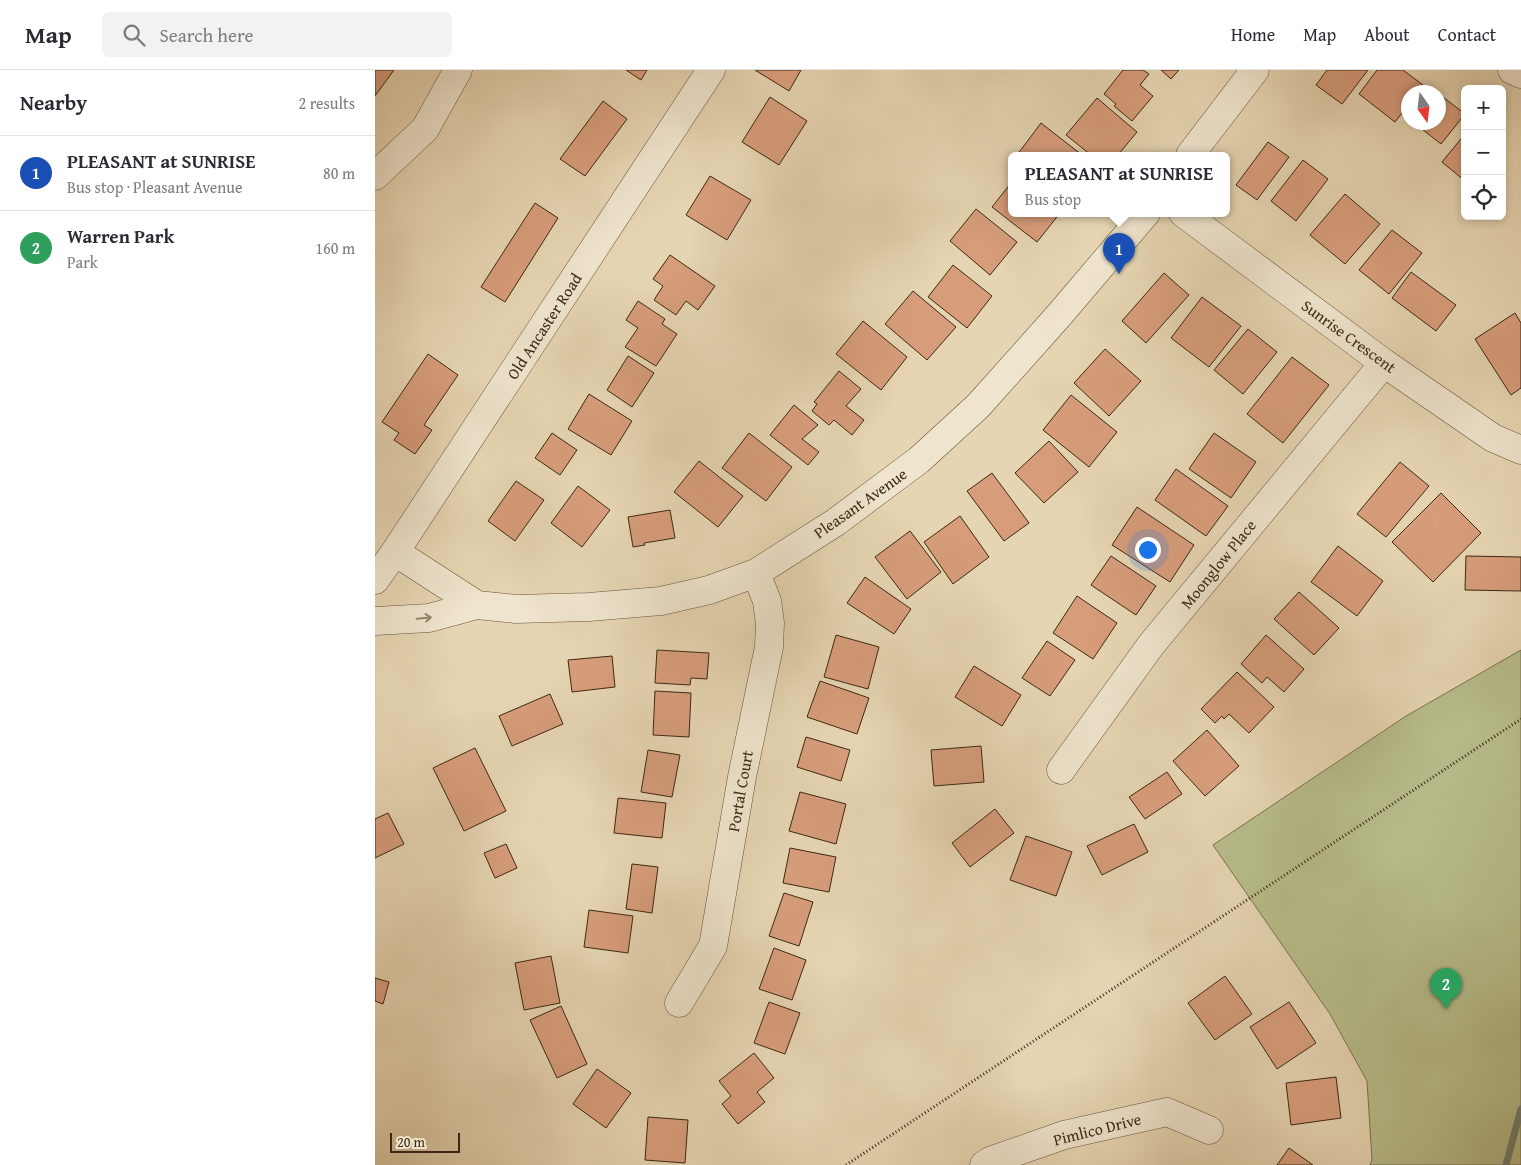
<!DOCTYPE html>
<html lang="en">
<head>
<meta charset="utf-8">
<style>
	:root { --surface:#fff; --page:#f2f2f3; --text:#2b2b33; --muted:#7c7c81; --line:#e1e1e2; --accent:#b45309 }
	body { margin:0; font-family:"Gentium Book Plus",serif; background:var(--page); color:var(--text) }
	.controls { position:absolute; right:15px; top:15px; display:grid; overflow:hidden; border-radius:8px; box-shadow:0 2px 8px #0003 }
	.controls button { width:45px; height:45px; display:grid; place-items:center; padding:0; border:0; border-bottom:1px solid var(--line); background:var(--surface); color:var(--text); font:25px sans-serif }
	.compass { position:absolute; left:1026px; top:15px; width:45px; height:45px; border-radius:50%; background:var(--surface); box-shadow:0 2px 8px #0003; rotate:166deg }
	.scale { position:absolute; left:15px; bottom:12px; width:70px; box-sizing:border-box; padding-left:5px; border:2px solid #3c2814; border-top:0; font-size:14px; line-height:18px; white-space:nowrap; color:#3c2814; -webkit-text-stroke:4px #efe4cd; paint-order:stroke }
	.you { position:absolute; left:772px; top:479px; width:18px; height:18px; margin:-12px; border:4px solid #fff; border-radius:50%; background:#1a73e8; box-shadow:0 0 0 8px #1a73e833 }
	.badge { display:grid; place-items:center; width:32px; height:32px; border-radius:50%; background:var(--accent); color:#fff; font-size:16px; font-weight:700 }
	.pin { position:absolute; translate:-50% -41px; filter:drop-shadow(0 1px 2px #0008) }
	.pin::after { content:''; position:absolute; top:26px; width:18px; height:15px; background:inherit; clip-path:polygon(0 0,100% 0,50% 100%) }
	.popup { position:absolute; left:633px; top:82px; width:222px; height:65px; box-sizing:border-box; display:grid; place-content:center; border-radius:8px; background:var(--surface); filter:drop-shadow(0 1px 4px #0005); font-size:16px; white-space:nowrap; color:var(--muted) }
	.popup b { font-size:19px; color:var(--text) }
	.popup::after { content:''; position:absolute; left:50%; top:100%; margin-left:-10px; border:10px solid transparent; border-top-color:var(--surface) }
	.list { margin:0; padding:0; list-style:none }
	h2 { display:flex; justify-content:space-between; align-items:center; height:65px; margin:0; padding:0 20px; font-size:21px }
	h2 small { font-size:16px; font-weight:400; color:var(--muted) }
	.list li { display:grid; grid-template-columns:32px 1fr auto; gap:15px; align-items:center; box-sizing:border-box; height:75px; padding:0 20px; border-top:1px solid var(--line) }
	.list b { display:block; font-size:19px; white-space:nowrap }
	.list p { margin:0; font-size:16px; white-space:nowrap; color:var(--muted) }
	.list em { font-size:16px; font-style:normal; color:var(--muted) }
	.icon { flex:none; width:28px; height:28px; fill:none; stroke:currentColor; stroke-width:2; stroke-linecap:round; stroke-linejoin:round }
	.map { position:relative; flex:none; width:1146px; height:1095px; overflow:hidden }
	header { display:flex; align-items:center; gap:30px; box-sizing:border-box; height:70px; padding:0 25px; background:var(--surface); border-bottom:1px solid var(--line) }
	header strong { font-size:24px }
	nav { display:flex; gap:28px; margin-inline-start:auto; font-size:18px }
	.search { width:350px; height:45px; background:var(--page); display:flex; align-items:center; gap:12px; box-sizing:border-box; padding:0 18px; border-radius:8px; color:var(--muted); font-size:19px }
	main { display:flex }
	aside { flex:1; background:var(--surface) }
	.map>svg:first-child { display:block }
	.green { fill:#b7bd8b; stroke:#7a7250 }
	.lines { fill:none; stroke-linecap:round; stroke-linejoin:round }
	.stream { stroke:#727e72; stroke-width:7 }
	.building { fill:#d79d7b; stroke:#3c2814 }
	.minor-casing { stroke:#66533c; stroke-width:29 }
	.path { stroke:#3c2814; stroke-width:3; stroke-dasharray:1 2.5; stroke-linecap:butt }
	.minor { stroke:#efe4cd; stroke-width:28 }
	.oneway { stroke:#968670 }
	.labels { text-anchor:middle; stroke-width:5; stroke-linejoin:round; paint-order:stroke }
	.street-label { font-size:16px; fill:#3c2814; stroke:#efe4cd }
</style>
</head>
<body>
<header>
<strong>Map</strong>
<div class="search"><svg class="icon" aria-label="search" viewBox="0 0 24 24"><circle cx="10" cy="10" r="6"/><path d="M15 15l6 6"/></svg>Search here</div>
<nav><a>Home</a><a>Map</a><a>About</a><a>Contact</a></nav>
</header>
<main>
<aside>
<h2>Nearby<small>2 results</small></h2>
<ul class="list">
<li><span class="badge" style="background:#1a4fb4">1</span><div><b>PLEASANT at SUNRISE</b><p>Bus stop · Pleasant Avenue</p></div><em>80 m</em></li>
<li><span class="badge" style="background:#2e9e5b">2</span><div><b>Warren Park</b><p>Park</p></div><em>160 m</em></li>
</ul>
</aside>
<div class="map">
<svg width="1146" height="1095" viewBox="0 0 1146 1095">
	<rect width="100%" height="100%" fill="#e6d5b2"/>
	<filter id="stains"><feTurbulence type="fractalNoise" baseFrequency=".004" numOctaves="4"/><feColorMatrix values="0 0 0 0 .2 0 0 0 0 .09 0 0 0 0 .02 0 0 0 .5 -.17"/></filter>
	<radialGradient id="worn" r=".72"><stop offset=".6" stop-color="#630" stop-opacity="0"/><stop offset="1" stop-color="#630" stop-opacity=".3"/></radialGradient>
	<path class="green" d="M1146,580V1095H995L997,1090L992,1011L955,944L838,775L1031,646Z"/>
	<g class="lines">
		<path class="stream" d="M1131,1095L1146,1039"/>
	</g>
	<path class="building" d="M0,0H19L0,26Z
		M251,0H272L266,10Z
		M380,0H426L414,21Z
		M748,0H768L774,4L765,15L778,26L757,51L739,36L741,34L729,24Z
		M786,0H804L796,9Z
		M952,0H993L967,34L941,15Z
		M1002,0H1028L1048,15L1042,22H1034V34L1020,52L984,24Z
		M1064,24L1090,44L1066,74L1038,52H1064Z
		M395,27L432,51L404,95L367,72Z
		M722,28L762,62L743,85H716L691,65Z
		M228,31L252,49L210,106L185,89Z
		M666,53L707,85H642Z
		M1090,64V111L1067,92Z
		M893,72L914,87L882,130L861,115Z
		M928,90L953,109L921,151L896,131Z
		M335,106L376,130L352,170L311,145Z
		M636,113V143H685L662,172L617,137Z
		M970,124L1005,154L970,194L935,165Z
		M160,133L183,148L130,232L106,217Z
		M601,139L642,172L615,205L575,171Z
		M1017,160L1047,183L1014,224L984,200Z
		M295,185L340,216L323,240L311,231L301,245L279,230L288,216L278,209Z
		M578,195L617,226L592,258L553,227Z
		M1036,202L1081,235L1061,261L1017,228Z
		M789,203L814,225L771,273L747,251Z
		M538,221L581,257L552,290L510,254Z
		M827,227L866,256L834,297L796,268Z
		M263,231L290,249L287,254L302,264L281,296L250,277L263,258L251,250Z
		M1140,243L1146,253V318L1136,325L1100,269Z
		M488,251L532,287L506,320L461,284Z
		M873,259L902,282L868,324L839,300Z
		M730,279L766,311L734,346L699,313Z
		M53,284L83,305L49,355L57,360L40,384L19,370L24,363L7,352Z
		M253,286L279,303L257,337L232,320Z
		M917,287L954,315L908,373L872,344Z
		M464,301L486,319L471,336L489,350L477,365L459,350L454,355L437,341L442,334L439,332Z
		M214,324L257,351L236,385L193,359Z
		M696,325L742,362L714,397L668,360Z
		M419,335L443,355L427,369L444,382L433,395L395,365Z
		M177,363L202,380L185,405L160,388Z
		M374,363L417,397L391,431L347,398Z
		M839,363L881,392L856,428L814,399Z
		M674,371L703,402L669,433L640,403Z
		M324,391L368,426L343,457L299,422Z
		M1025,392L1054,416L1011,467L982,444Z
		M801,399L853,436L831,466L780,430Z
		M617,403L654,453L629,471L592,421Z
		M141,411L169,430L140,471L113,451Z
		M203,416L235,440L207,477L176,453Z
		M1066,423L1106,463L1058,512L1017,472Z
		M762,437L819,475L795,512L737,475Z
		M295,440L300,468L269,473L270,475L258,477L253,447Z
		M585,446L614,487L578,514L549,472Z
		M535,461L566,502L532,529L500,487Z
		M963,476L1008,511L982,546L936,512Z
		M736,486L781,516L761,545L716,515Z
		M1091,486L1146,487V521L1090,520Z
		M490,507L536,539L519,564L472,533Z
		M924,522L964,558L939,585L899,549Z
		M702,526L742,553L718,589L678,563Z
		M461,565L504,577L493,619L449,607Z
		M891,565L929,599L909,622L892,607L887,613L866,594Z
		M672,571L700,590L675,626L647,608Z
		M282,580L334,583L332,609L316,608L315,615L280,613Z
		M237,586L240,617L197,622L193,590Z
		M599,596L646,625L627,656L580,627Z
		M862,602L899,637L874,663L854,644L849,649L847,646L840,653L826,639Z
		M445,611L494,628L482,664L432,647Z
		M280,621L316,623L314,667L278,665Z
		M175,624L188,654L137,676L124,646Z
		M832,660L864,696L830,726L798,691Z
		M431,667L475,680L466,711L422,697Z
		M606,676L609,712L559,716L556,680Z
		M100,678L131,741L89,761L58,698Z
		M273,680L305,685L297,727L266,722Z
		M792,702L807,724L770,749L754,727Z
		M425,722L471,734L461,774L414,761Z
		M243,728L291,733L287,768L239,763Z
		M620,739L639,763L595,797L577,773Z
		M13,743L29,774L0,788V749Z
		M759,754L773,782L727,805L712,776Z
		M651,766L697,782L681,826L635,810Z
		M131,774L142,798L120,808L109,783Z
		M415,778L461,787L454,822L408,813Z
		M257,794L283,797L277,843L251,839Z
		M409,823L438,832L424,876L394,866Z
		M214,840L258,846L253,883L209,877Z
		M399,878L431,890L417,930L384,919Z
		M176,886L185,933L149,940L140,893Z
		M850,906L877,944L840,970L813,933Z
		M0,908L14,912L8,934L0,931Z
		M394,932L425,943L410,984L379,973Z
		M914,932L941,973L902,999L875,957Z
		M186,936L212,994L182,1008L155,950Z
		M379,983L399,1008L382,1022L390,1032L363,1054L347,1034L356,1026L344,1011Z
		M222,999L256,1023L231,1058L198,1034Z
		M961,1007L966,1048L916,1055L911,1013Z
		M273,1047L313,1050L310,1093L270,1090Z
		M914,1078L938,1095H902Z"/>
	<g class="lines">
		<g class="minor-casing">
			<path id="minor" d="M1137,0L1146,4
				M815,85L880,0
				M0,106L50,59L83,0
				M808,143L1009,293L1118,368L1146,380
				M20,482L102,535
				M0,510L20,482L336,0
				M0,551L54,548L102,535L141,539L214,537L286,531L334,520L381,503L461,452L544,390L603,336L686,243L771,143
				M686,700L776,575L1009,293
				M304,933L338,876L367,707L394,577L395,553L392,531L381,503
				M609,1095L615,1091L689,1065L792,1042L834,1060"/>
		</g>
		<path class="path" d="M471,1095L1146,649"/>
		<use href="#minor" class="minor"/>
	</g>
	<defs><path id="oneway-shaft" d="M-6 0H5M1.5-3L5.5 0L1.5 3" fill="none" stroke-width="1.6" stroke-linecap="round" stroke-linejoin="round" transform="scale(1.25)"/></defs>
	<use class="oneway" href="#oneway-shaft" transform="translate(49 548) rotate(-5)"/>
	<g class="labels">
		<g class="street-label">
			<text transform="translate(169 256) rotate(-57)" y="6">Old Ancaster Road</text>
			<text transform="translate(974 266) rotate(36)" y="6">Sunrise Crescent</text>
			<text transform="translate(485 433) rotate(-35)" y="6">Pleasant Avenue</text>
			<text transform="translate(843 494) rotate(-51)" y="6">Moonglow Place</text>
			<text transform="translate(365 721) rotate(-80)" y="6">Portal Court</text>
			<text transform="translate(722 1059) rotate(-14)" y="6">Pimlico Drive</text>
		</g>
	</g>
	<rect width="100%" height="100%" filter="url(#stains)"/>
	<rect width="100%" height="100%" fill="url(#worn)"/>
</svg>
<div class="controls">
<button>+</button>
<button>−</button>
<button><svg class="icon" aria-label="locate" viewBox="0 0 24 24"><circle cx="12" cy="12" r="6"/><path d="M12 2v4M12 18v4M2 12h4M18 12h4"/></svg></button>
</div>
<svg class="compass" viewBox="-18 -18 36 36"><path d="M0-13l5 13h-10z" fill="#e53935"/><path d="M0 13l5-13h-10z" fill="#7c7c81"/></svg>
<div class="scale">20 m</div>
<div class="you"></div>
<div class="pin badge" style="left:744px;top:204px;background:#1a4fb4">1</div>
<div class="popup"><b>PLEASANT at SUNRISE</b>Bus stop</div>
<div class="pin badge" style="left:1071px;top:939px;background:#2e9e5b">2</div>
</div>
</main>
</body>
</html>
